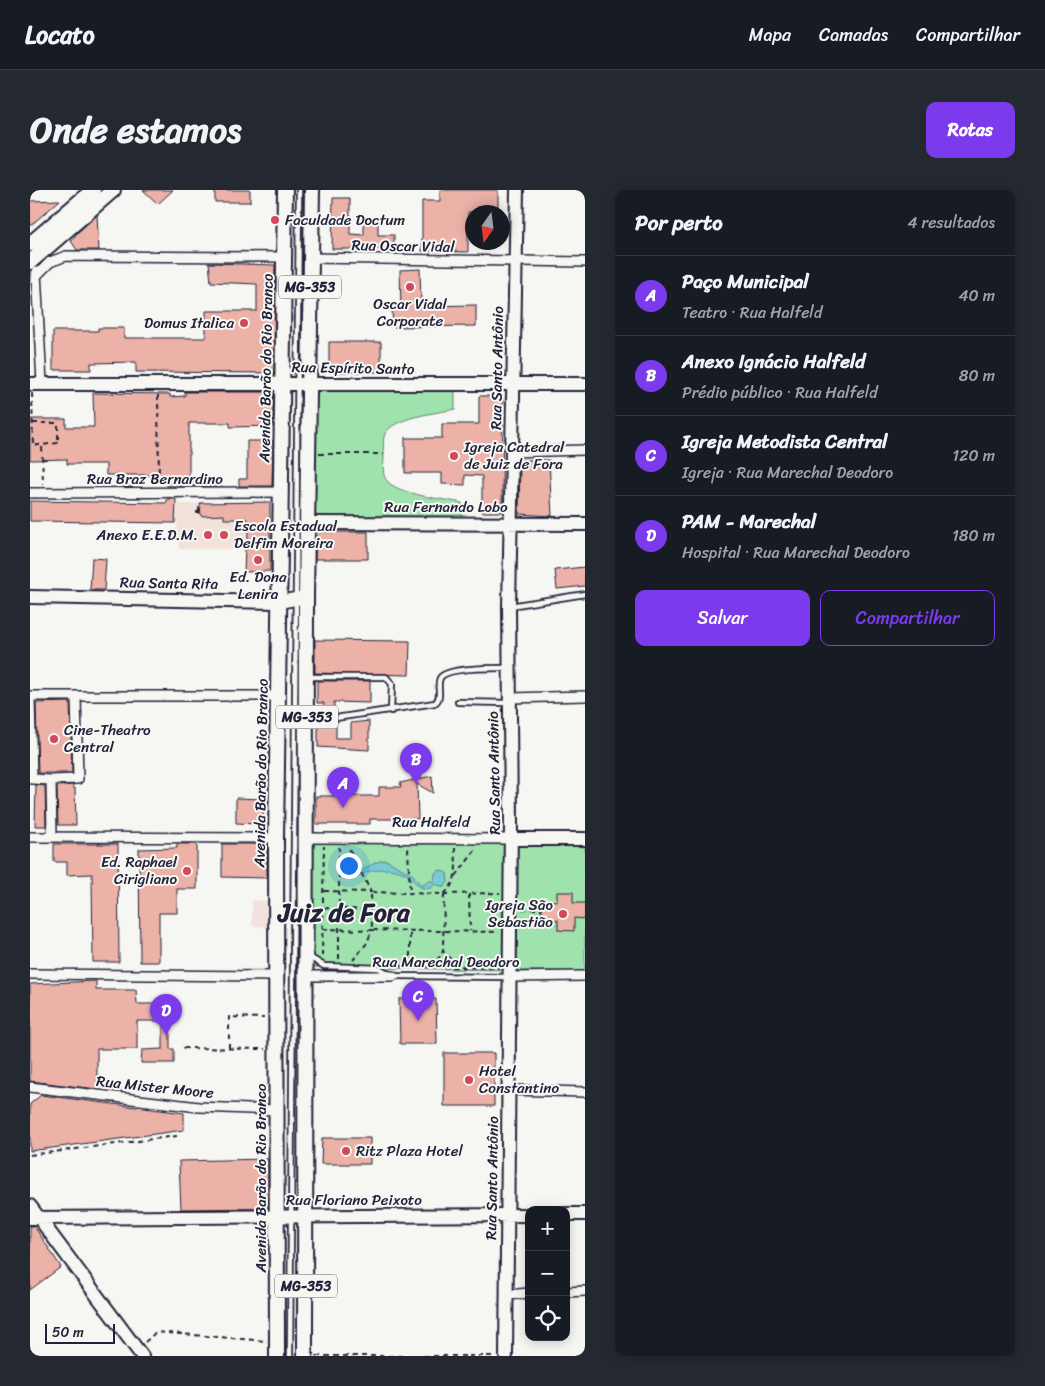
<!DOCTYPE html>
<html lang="pt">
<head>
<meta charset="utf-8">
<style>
	:root { --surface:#171b24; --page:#242831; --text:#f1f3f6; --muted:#9ea1a6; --line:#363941; --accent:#7c3aed }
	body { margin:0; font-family:Sriracha,sans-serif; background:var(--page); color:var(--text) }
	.controls { position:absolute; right:15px; bottom:15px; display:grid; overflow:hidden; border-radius:10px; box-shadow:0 2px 12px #0003 }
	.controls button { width:45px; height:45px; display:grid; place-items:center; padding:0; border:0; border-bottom:1px solid var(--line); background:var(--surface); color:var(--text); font:25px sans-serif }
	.compass { position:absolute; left:435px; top:15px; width:45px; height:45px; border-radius:50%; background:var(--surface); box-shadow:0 2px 12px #0003; rotate:194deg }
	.scale { position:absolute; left:15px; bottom:12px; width:70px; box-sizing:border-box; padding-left:5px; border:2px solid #22223b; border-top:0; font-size:14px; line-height:18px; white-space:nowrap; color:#22223b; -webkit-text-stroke:4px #f6f6f2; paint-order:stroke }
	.you { position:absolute; left:318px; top:675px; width:18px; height:18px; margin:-12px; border:4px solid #fff; border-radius:50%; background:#1a73e8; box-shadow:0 0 0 8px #1a73e833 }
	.badge { display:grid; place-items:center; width:32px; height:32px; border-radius:50%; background:var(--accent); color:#fff; font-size:16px; font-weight:700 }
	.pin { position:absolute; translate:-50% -41px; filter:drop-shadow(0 1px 2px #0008) }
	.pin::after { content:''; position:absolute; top:26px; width:18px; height:15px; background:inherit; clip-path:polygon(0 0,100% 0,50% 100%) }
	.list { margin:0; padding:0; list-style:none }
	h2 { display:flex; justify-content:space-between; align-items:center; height:65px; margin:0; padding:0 20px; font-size:21px }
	h2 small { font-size:16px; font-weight:400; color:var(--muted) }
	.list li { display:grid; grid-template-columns:32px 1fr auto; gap:15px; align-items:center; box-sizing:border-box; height:80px; padding:0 20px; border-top:1px solid var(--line) }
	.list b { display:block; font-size:19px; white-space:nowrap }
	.list p { margin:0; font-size:16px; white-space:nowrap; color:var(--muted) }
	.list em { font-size:16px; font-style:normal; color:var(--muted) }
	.actions { display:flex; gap:10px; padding:15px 20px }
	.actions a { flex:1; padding:11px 0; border:1px solid var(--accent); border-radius:10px; text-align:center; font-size:18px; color:var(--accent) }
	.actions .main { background:var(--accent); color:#fff }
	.icon { flex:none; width:28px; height:28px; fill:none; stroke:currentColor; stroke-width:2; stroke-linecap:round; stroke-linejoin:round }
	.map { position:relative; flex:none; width:555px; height:1166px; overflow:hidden; border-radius:10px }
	header { display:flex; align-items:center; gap:30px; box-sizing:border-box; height:70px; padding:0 25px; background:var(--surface); border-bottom:1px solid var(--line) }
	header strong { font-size:24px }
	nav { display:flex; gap:28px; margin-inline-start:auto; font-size:18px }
	.intro { display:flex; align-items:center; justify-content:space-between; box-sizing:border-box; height:120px; padding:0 30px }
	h1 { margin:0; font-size:35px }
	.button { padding:12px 22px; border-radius:10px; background:var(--accent); color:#fff; font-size:18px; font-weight:700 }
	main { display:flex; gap:30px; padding:0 30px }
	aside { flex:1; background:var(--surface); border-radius:10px; box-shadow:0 2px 12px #0003 }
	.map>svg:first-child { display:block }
	.built { fill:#f3e2dc }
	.green { fill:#a0e2ad; stroke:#618274 }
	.water { fill:#7acad2; stroke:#578796 }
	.building { fill:#ecb2a8; stroke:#22223b }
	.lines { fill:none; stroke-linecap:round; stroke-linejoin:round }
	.lane-casing { stroke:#22223b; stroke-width:8 }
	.street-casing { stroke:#22223b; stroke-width:12 }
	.secondary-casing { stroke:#22223b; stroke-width:16 }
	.primary-casing { stroke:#22223b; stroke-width:18 }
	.path { stroke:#22223b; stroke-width:2; stroke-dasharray:5 4; stroke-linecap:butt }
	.lane { stroke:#f6f6f2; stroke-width:4.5 }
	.street { stroke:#f6f6f2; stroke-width:9 }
	.secondary { stroke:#f6f6f2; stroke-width:12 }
	.primary { stroke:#f6f6f2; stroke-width:14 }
	.poi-dot { fill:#d1495b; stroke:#f6f6f2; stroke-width:2 }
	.labels { text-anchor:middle; stroke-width:4; stroke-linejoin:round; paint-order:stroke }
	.shield { fill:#f6f6f2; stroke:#626272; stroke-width:1 }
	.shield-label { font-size:14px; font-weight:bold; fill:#22223b }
	.poi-label { font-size:15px; fill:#22223b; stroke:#f6f6f2; text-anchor:start }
	.street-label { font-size:15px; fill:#22223b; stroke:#f6f6f2 }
	.town-label { font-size:25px; font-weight:bold; fill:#22223b; stroke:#f6f6f2 }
</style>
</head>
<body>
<header>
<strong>Locato</strong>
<nav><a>Mapa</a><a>Camadas</a><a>Compartilhar</a></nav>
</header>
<div class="intro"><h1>Onde estamos</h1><a class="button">Rotas</a></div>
<main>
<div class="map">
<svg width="555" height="1166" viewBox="0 0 555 1166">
	<rect width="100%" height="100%" fill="#f6f6f2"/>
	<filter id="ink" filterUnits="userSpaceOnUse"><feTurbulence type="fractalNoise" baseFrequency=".02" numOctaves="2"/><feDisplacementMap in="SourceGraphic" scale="10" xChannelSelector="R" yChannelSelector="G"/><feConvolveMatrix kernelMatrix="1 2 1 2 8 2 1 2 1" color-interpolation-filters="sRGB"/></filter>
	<g filter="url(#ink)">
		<path class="built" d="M240,312L241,359H149L145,314Z
			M222,710L237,711V737L222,736Z"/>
		<path class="green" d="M425,200V219C407,223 363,227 355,244C352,250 354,260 354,267C354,276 351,285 358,292C371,305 414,309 432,313V328L284,329L286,201Z
			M280,651L474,653L473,780L280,777Z
			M487,651H555V781H487Z"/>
		<path class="water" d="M356,670L383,685L392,696L399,691H404L405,683L410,680L417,683L418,692L414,697L405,694L401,698C387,701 386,690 376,684C359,675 342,680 326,686L325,684C337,679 343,671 356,670Z"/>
		<path class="building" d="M113,0H143L128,14Z
			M185,0H220V12H185Z
			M410,0H468V22H438V62L392,61V11H410Z
			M303,8H320V44L334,45V31H348V45H364V59H302Z
			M30,10L0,36V11Z
			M67,25L69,60H47L41,51L47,43Z
			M179,73L245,75L244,183L106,182V172L61,173V180H23V141H68V138H94V148H176V121H227V94L181,92Z
			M390,79L391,116L446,115V136L363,137L362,119H371L370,80Z
			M299,152H351V182H299Z
			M155,202H243V236L200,237V233H159V291H182V296H137V285H76V274H37V269L0,270V229H36V237H64L63,203L140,204V207L155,206Z
			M449,206H473L472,322H452V286L435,285V295L412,294V283H375V248H412V234H449Z
			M217,251H243L242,296H209V289H217Z
			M490,270H519L522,326L489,324Z
			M137,309H146L145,333L0,331V311L137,313Z
			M240,312V381L214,382L215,359H218V329H194V325L171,326L170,313Z
			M286,342H338V369H285Z
			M62,368L76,369L74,400H60Z
			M555,377V396L527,399L525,380Z
			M285,450L380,451L379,485L285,483Z
			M287,491H340V513L304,512V524L293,526L294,513H287Z
			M40,512L42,583H8L6,513Z
			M339,531V560L288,557V536L304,532V535L306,534V548H321V533Z
			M402,586L403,603L387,594L388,629H340V634H286V606H349V597H371L370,593Z
			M6,595L15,596L16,636H5Z
			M43,595V598H45L46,635H28L27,596Z
			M206,608L234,609L233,630L228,634L206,633Z
			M24,654H88L89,772H63L62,684L37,685V672H24Z
			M147,654H167V699H147V723H129V772H110L109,659L147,658Z
			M192,654H237V688L192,687Z
			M527,702H543V713H555V729L544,728V741L528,740V730L512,729V710L527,711Z
			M66,791V800H106L107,814H145V831H140V859H144V873H111L112,860L133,859V831H107V859H67V899L0,891V794Z
			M369,809H406L407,854H370Z
			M414,863H464V916H414Z
			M11,905L154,923V940L0,961V914Z
			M292,948H340V974H291Z
			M238,969V1018L151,1019L149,971Z
			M0,1036H4L31,1077L0,1100Z"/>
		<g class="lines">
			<g class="lane-casing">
				<path id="lane" d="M480,416L555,404
					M279,487H356L362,494L361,521
					M428,512L478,513
					M279,532L405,513C413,507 406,496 410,488C416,477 465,478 478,478
					M281,765V768L294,776L349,778L363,786L478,787
					M260,1166L269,0"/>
			</g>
			<g class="street-casing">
				<path id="street" d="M281,68L555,72
					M6,82L12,193
					M7,85L20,72L36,66L254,67
					M482,262L555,260
					M0,303L251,302
					M0,506H248
					M0,507L2,589L21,590
					M480,508L555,506
					M0,647L246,648
					M22,647L21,590L48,589L46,506
					M277,648L481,649
					M0,784L247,786
					M277,786H363
					M480,787L555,786
					M0,897L169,917L247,920
					M479,900L555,902
					M536,1102L555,1101
					M477,1105L499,1103"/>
			</g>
			<g class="secondary-casing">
				<path id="secondary" d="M0,194H555
					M277,333L555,334
					M0,407L249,412L276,407
					M481,649H555
					M0,1016L112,1166
					M536,1024H555
					M0,1028L499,1025
					M476,1166L481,633L479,416L487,0"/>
			</g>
			<g class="primary-casing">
				<path id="primary" d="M0,54L63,0
					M0,72L83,0
					M247,1166L246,648L255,0
					M275,1166L276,407L282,0"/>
			</g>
			<path class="path" d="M2,203L3,255H12L13,295
				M128,205L129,293
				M3,233H28V253L12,255
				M289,264H354
				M169,322V318H167V323H171
				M378,658L380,703
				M426,686L444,662V657
				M294,701L341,702L318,657
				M414,704L470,703
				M414,704C429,691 426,676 425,658
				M439,704L440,741
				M294,718L341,720
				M492,719H512
				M293,739L342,740L337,753L323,770
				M292,766L294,656
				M309,769V657
				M359,776L469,778
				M380,776V741
				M400,776L407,771L413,761
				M436,778L422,771L413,761L414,704L341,702L342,740C384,741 426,741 469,742
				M153,858L235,859
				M199,858V827L234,828
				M0,965L147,946
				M115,1152L126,1142L237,1151
				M286,1166H466"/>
			<use href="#lane" class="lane"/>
			<use href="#street" class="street"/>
			<use href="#secondary" class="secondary"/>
			<use href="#primary" class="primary"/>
		</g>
	</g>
	<g class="poi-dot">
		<circle cx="245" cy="30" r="5"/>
		<circle cx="380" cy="97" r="5"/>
		<circle cx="214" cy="133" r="5"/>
		<circle cx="424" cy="266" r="5"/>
		<circle cx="178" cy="345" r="5"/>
		<circle cx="194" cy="345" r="5"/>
		<circle cx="228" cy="370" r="5"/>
		<circle cx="24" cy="549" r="5"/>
		<circle cx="157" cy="681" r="5"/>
		<circle cx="533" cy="724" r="5"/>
		<circle cx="439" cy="890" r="5"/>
		<circle cx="316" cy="961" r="5"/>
	</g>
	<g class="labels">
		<g class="shield">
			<rect x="249" y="85.5" width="62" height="23" rx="4"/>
			<rect x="246" y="515.5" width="62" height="23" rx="4"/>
			<rect x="245" y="1084.5" width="62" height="23" rx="4"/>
		</g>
		<g class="shield-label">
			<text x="280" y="102">MG-353</text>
			<text x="277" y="532">MG-353</text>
			<text x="276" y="1101">MG-353</text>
		</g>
		<g class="poi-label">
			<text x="255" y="35">Faculdade Doctum</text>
			<text x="380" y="119" text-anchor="middle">Oscar Vidal<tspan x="380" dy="17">Corporate</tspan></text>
			<text x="204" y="138" text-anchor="end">Domus Italica</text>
			<text x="434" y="262">Igreja Catedral<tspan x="434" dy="17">de Juiz de Fora</tspan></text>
			<text x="204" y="341">Escola Estadual<tspan x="204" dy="17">Delfim Moreira</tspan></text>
			<text x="168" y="350" text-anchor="end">Anexo E.E.D.M.</text>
			<text x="228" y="392" text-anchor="middle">Ed. Dona<tspan x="228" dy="17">Lenira</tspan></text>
			<text x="34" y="545">Cine-Theatro<tspan x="34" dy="17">Central</tspan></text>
			<text x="147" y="677" text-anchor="end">Ed. Raphael<tspan x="147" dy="17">Cirigliano</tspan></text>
			<text x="523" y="720" text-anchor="end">Igreja São<tspan x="523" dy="17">Sebastião</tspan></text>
			<text x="449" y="886">Hotel<tspan x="449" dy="17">Constantino</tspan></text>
			<text x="326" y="966">Ritz Plaza Hotel</text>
		</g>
		<g class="street-label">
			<text transform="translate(373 56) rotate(1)" y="5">Rua Oscar Vidal</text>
			<text transform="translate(236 178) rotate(-89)" y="5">Avenida Barão do Rio Branco</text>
			<text transform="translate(323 178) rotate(1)" y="5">Rua Espírito Santo</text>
			<text transform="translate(467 178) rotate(-89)" y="5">Rua Santo Antônio</text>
			<text x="125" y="294">Rua Braz Bernardino</text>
			<text x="416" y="322">Rua Fernando Lobo</text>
			<text transform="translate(139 393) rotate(1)" y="5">Rua Santa Rita</text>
			<text transform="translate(231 583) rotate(-89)" y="5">Avenida Barão do Rio Branco</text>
			<text transform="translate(464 583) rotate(-91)" y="5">Rua Santo Antônio</text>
			<text x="401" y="637">Rua Halfeld</text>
			<text x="416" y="777">Rua Marechal Deodoro</text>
			<text transform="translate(125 897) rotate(6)" y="5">Rua Mister Moore</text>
			<text transform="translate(231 988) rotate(-90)" y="5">Avenida Barão do Rio Branco</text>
			<text transform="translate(462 988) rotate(-89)" y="5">Rua Santo Antônio</text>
			<text x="324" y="1015">Rua Floriano Peixoto</text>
		</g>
		<g class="town-label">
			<text x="314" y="731">Juiz de Fora</text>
		</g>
	</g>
</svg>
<div class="controls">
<button>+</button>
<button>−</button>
<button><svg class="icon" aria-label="locate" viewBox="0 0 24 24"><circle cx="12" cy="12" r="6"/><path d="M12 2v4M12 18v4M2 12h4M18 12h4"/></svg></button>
</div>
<svg class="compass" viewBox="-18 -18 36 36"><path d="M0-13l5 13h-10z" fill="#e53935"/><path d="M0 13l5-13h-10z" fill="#9ea1a6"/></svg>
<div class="scale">50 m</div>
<div class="you"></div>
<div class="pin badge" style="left:313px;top:618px">A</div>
<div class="pin badge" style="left:386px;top:594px">B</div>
<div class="pin badge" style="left:388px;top:831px">C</div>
<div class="pin badge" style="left:136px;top:845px">D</div>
</div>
<aside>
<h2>Por perto<small>4 resultados</small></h2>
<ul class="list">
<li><span class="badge">A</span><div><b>Paço Municipal</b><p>Teatro · Rua Halfeld</p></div><em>40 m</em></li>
<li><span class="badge">B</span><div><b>Anexo Ignácio Halfeld</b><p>Prédio público · Rua Halfeld</p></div><em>80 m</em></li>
<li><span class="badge">C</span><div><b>Igreja Metodista Central</b><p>Igreja · Rua Marechal Deodoro</p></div><em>120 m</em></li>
<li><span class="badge">D</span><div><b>PAM - Marechal</b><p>Hospital · Rua Marechal Deodoro</p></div><em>180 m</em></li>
</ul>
<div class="actions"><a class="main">Salvar</a><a>Compartilhar</a></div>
</aside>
</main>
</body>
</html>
